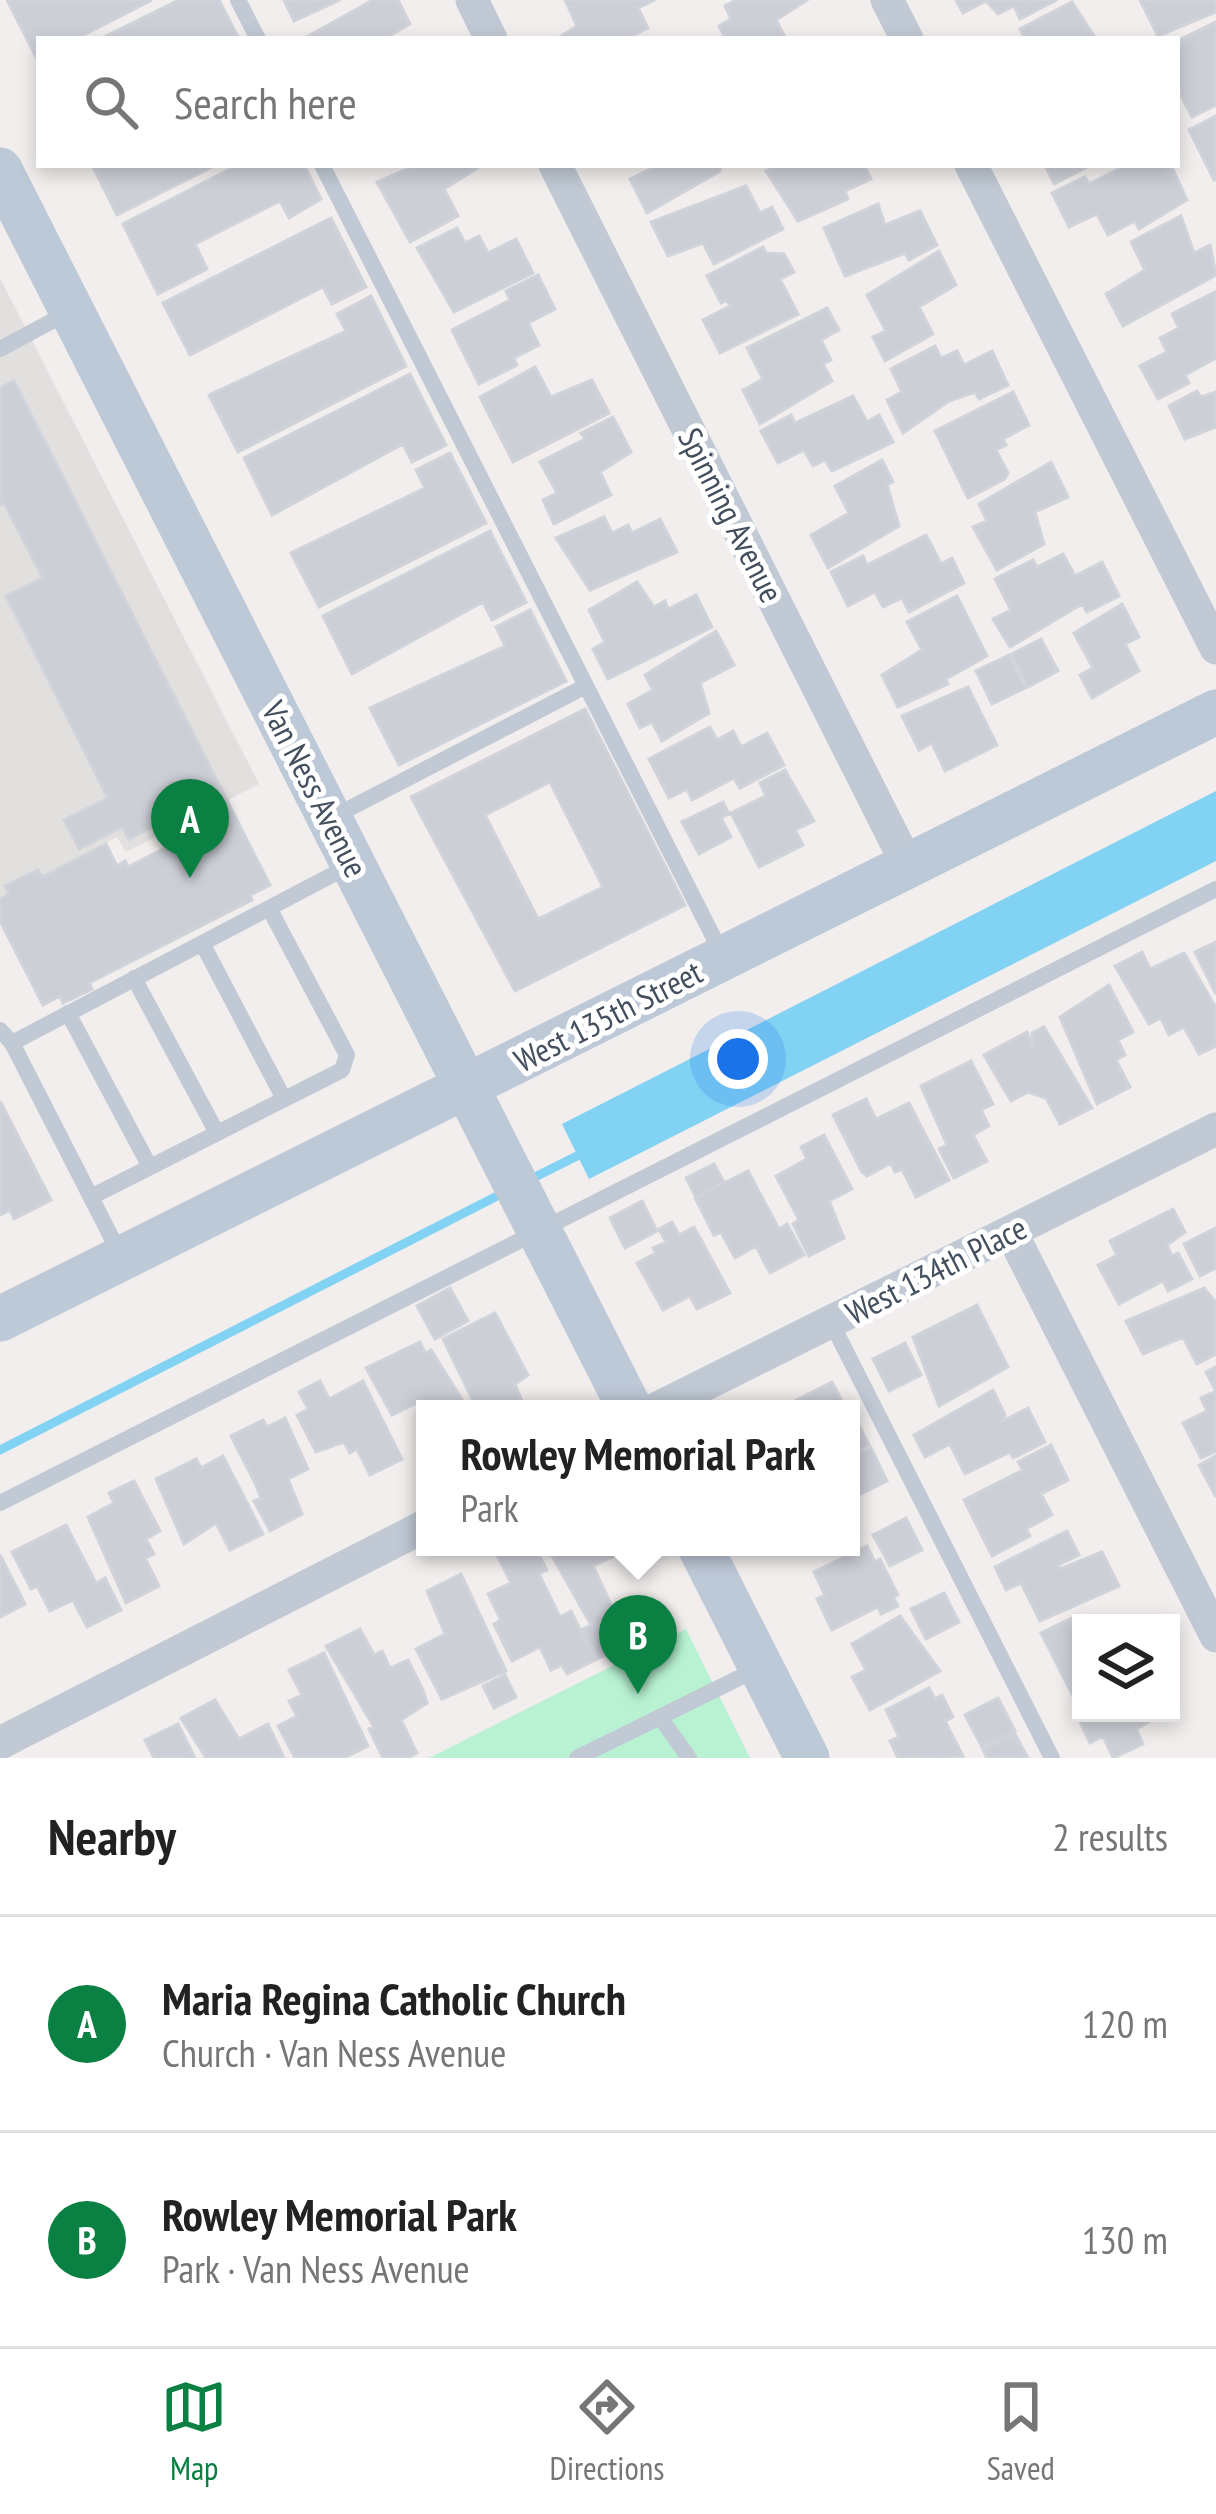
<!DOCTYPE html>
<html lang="en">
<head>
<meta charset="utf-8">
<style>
	:root { --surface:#fff; --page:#f6f6f6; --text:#222; --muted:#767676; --line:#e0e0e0; --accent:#0b8043 }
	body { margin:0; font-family:"PT Sans Narrow",sans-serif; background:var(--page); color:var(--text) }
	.controls { position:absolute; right:36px; bottom:36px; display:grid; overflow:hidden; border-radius:0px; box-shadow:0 6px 18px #0003 }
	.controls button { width:108px; height:108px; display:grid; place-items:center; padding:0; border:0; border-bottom:3px solid var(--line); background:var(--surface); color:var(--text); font:60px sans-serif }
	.you { position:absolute; left:738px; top:1059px; width:42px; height:42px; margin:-30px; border:9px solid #fff; border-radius:50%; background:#1a73e8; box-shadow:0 0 0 18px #1a73e833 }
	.badge { display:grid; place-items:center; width:78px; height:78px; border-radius:50%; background:var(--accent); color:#fff; font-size:39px; font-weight:700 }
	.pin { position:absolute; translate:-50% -99px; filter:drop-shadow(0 3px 6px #0008) }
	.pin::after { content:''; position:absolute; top:63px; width:42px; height:36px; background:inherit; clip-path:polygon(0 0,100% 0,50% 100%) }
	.popup { position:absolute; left:416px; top:1400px; width:444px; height:156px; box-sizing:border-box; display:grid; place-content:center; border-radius:0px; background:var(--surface); filter:drop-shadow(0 3px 9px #0005); font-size:39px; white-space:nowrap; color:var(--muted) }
	.popup b { font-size:45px; color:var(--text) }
	.popup::after { content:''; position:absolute; left:50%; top:100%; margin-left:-24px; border:24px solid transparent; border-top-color:var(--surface) }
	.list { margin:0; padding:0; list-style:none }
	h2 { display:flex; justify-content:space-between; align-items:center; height:156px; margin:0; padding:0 48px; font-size:51px }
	h2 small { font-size:39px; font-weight:400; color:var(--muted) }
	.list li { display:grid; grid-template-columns:78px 1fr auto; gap:36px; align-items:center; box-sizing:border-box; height:216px; padding:0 48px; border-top:3px solid var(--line) }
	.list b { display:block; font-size:45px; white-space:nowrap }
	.list p { margin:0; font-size:39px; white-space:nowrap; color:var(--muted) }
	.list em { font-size:39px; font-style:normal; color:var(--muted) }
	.icon { flex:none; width:66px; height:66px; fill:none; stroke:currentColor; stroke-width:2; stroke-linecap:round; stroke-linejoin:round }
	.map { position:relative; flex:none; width:1216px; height:1758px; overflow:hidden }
	.search { position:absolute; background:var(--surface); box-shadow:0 6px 18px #0003; left:36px; right:36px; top:36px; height:132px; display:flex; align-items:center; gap:30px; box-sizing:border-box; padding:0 42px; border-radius:0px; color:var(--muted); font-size:45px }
	.sheet { height:588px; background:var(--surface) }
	nav { display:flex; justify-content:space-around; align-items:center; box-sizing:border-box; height:168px; border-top:3px solid var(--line); background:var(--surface); font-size:33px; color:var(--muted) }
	nav a { display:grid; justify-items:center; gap:6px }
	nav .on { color:var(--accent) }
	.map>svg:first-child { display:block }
	.education { fill:#e2dfdf }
	.green { fill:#b8f2d3 }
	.water { fill:#81d2f3 }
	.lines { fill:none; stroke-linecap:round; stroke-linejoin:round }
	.stream { stroke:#81d2f3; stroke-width:9 }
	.building { fill:#cccfd6; stroke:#d1d3da; stroke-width:3; fill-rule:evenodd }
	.lane { stroke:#c0c9d4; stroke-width:16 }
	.street { stroke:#c0c9d4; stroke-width:33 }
	.secondary { stroke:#bec9d8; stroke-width:45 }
	.labels { text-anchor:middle; stroke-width:10; stroke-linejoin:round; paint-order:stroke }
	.street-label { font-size:33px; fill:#444f5d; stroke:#fff }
</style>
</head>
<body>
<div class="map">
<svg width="1216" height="1758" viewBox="0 0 1216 1758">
	<rect width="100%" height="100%" fill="#f1eeed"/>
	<path class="education" d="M0,278L259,784L126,852L117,837L0,897Z"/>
	<path class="green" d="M686,1629L750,1758H429Z"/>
	<path class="water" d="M1216,791V861L589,1179L562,1124Z"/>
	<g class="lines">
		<path class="stream" d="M529,1180L589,1150
			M0,1450L503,1193"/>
	</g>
	<path class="building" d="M7,0H152L76,39H39L37,59Z
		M179,0H219L239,39H100Z
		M284,0H340L294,21Z
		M373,0H398L410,24L384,39H303Z
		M565,0H655L638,8L648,28L626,39H557L577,26Z
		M736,0H807L776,20L786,39H726L719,26L731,19L725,6Z
		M956,0H1057L1020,19L1014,6L998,14L986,1L963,13Z
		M1140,0H1216V12L1158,36Z
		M1072,2L1096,39H1025L1020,29Z
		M1216,22V105L1192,117L1177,88V41Z
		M1216,116V179L1214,180L1189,130Z
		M92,165H216L117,215Z
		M238,165H304L321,199L289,218L280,201L195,244L207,269L158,294L123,224Z
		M417,165L481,166L444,189L458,216L410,242L377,182Z
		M659,165H721L720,171L647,213L630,179Z
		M778,165H864L871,179L845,191L848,199L798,221L766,171Z
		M1045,165H1091L1054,184Z
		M1127,165H1171L1187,200L1139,229L1135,221L1108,235L1097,214L1069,227L1052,193L1085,177L1089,184Z
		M746,186L760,213L772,207L783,229L714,264L703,243L668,256L651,222Z
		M878,204L885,225L920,211L937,245L909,260L905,253L845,276L824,228Z
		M1181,216L1194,253L1210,245L1216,275L1123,326L1106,294L1145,270L1131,242Z
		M331,218L366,287L332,304L323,287L190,355L163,303Z
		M457,228L465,243L479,236L488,253L516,239L533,273L454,312L417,248Z
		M763,247L766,253L784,254L794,272L780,279L798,314L720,353L703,320L730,306L727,300L721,303L707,276Z
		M939,251L956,285L919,307L933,334L885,361L873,337L886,331L867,295Z
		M538,275L555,309L528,323L539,345L514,358L517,365L479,384L452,330L510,300L506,291Z
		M1215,292L1216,358L1185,375L1189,383L1158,399L1140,366L1167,352L1160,338L1179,328L1172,314Z
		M371,296L406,366L238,452L209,395L346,331L337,314Z
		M827,308L839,330L821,340L831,360L823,364L832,381L760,424L743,390L763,379L747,348Z
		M935,346L941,358L957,351L964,365L992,351L1008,385L979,399L975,392L949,401L903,433L887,400L902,392L891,369Z
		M535,367L551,397L592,380L609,413L513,462L480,397Z
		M410,374L446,445L412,462L403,444L272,515L244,458Z
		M14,381L270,885L250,895L252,900L89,983L92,989L63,1003L60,996L43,1005L0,921V899L9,894L5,886L38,870L42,877L106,844L117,866L125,861L128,867L209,825L198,804L129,839L122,827L79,849L64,820L108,798L6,596L43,578L4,503L0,505V388Z
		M1197,391L1201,397L1216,392V427L1185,439L1169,406Z
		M1013,392L1029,425L1003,439L1006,445L996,450L1008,473L1005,479L968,498L935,431Z
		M853,396L867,422L879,415L893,442L832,471L825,460L813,466L804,450L778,463L761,431L791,415L795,423Z
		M613,417L631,452L600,472L611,495L554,524L543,500L557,493L540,462L585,439L581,433Z
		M450,453L486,523L319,607L291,553L425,488L416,470Z
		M882,460L893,482L887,485L899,526L828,568L811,535L849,513L835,486Z
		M1051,462L1068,497L1035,512L1044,544L997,570L973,527L987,521L979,504Z
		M604,517L612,533L628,525L632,533L660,519L677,552L590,590L556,538Z
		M490,531L526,602L492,620L483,602L352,674L323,616Z
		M926,535L941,564L952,558L964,583L909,612L902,598L883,607L875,592L848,606L831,572L863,556L867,565Z
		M1063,554L1075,576L1102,562L1119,596L1087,612L1082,604L1010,647L993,619L1011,610L995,579L1033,560L1037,567Z
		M637,582L654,607L665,601L668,609L696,595L712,627L608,679L593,649L605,642L589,610Z
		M957,596L987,656L946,679L948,684L898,707L882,675L922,650L907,622Z
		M1122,604L1139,637L1125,644L1139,671L1092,698L1080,675L1093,668L1074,633Z
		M530,610L566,681L399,765L370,708L505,646L496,627Z
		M716,631L734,665L700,683L709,713L662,741L652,722L640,728L628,704L653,690L645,675Z
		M1041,639L1058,671L1028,687L1012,654Z
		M1009,655L1025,688L992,704L976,671Z
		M968,687L997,745L945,771L932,743L919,750L902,716Z
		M585,709L685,905L515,991L411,797ZM550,782L603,887L538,919L485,815Z
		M710,727L717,740L733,731L741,747L767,733L784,765L740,788L734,778L692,800L687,789L669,798L649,759Z
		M785,770L814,821L795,830L803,845L759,867L731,813L766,796L760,783Z
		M723,802L729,814L721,818L731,837L699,854L682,822Z
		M1216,942V994L1195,952Z
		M1142,952L1150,969L1184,953L1216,1008V1046L1199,1054L1184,1027L1169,1035L1161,1018L1149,1024L1115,966Z
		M1109,985L1133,1032L1118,1040L1125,1055L1116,1060L1130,1087L1097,1104L1060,1017Z
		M1044,1027L1092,1108L1060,1124L1046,1098L1028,1092L1011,1101L984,1055L1027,1032L1033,1046L1032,1033Z
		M971,1061L993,1104L981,1110L989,1126L973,1135L987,1161L954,1178L939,1149L947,1145L921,1086Z
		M866,1099L876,1119L909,1103L949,1180L916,1197L902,1169L895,1172L891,1163L867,1176L862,1172L833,1115Z
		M0,1101L51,1200L14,1219L10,1210L0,1215Z
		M824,1135L852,1189L829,1201L844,1238L809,1256L793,1224L799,1220L776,1176L807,1159L801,1147Z
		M714,1164L724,1182L696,1197L686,1178Z
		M748,1171L779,1229L787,1224L804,1255L770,1273L756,1246L735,1258L721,1232L714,1235L695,1198Z
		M642,1201L657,1231L625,1248L610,1218Z
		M1173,1209L1185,1232L1167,1245L1172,1256L1178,1253L1192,1279L1168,1291L1163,1281L1119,1304L1098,1265L1117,1255L1110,1241Z
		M672,1222L679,1235L694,1227L730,1293L697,1309L690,1296L663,1310L637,1263L656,1253L653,1248L666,1242L659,1229Z
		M1216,1228V1268L1200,1276L1184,1244Z
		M450,1288L468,1321L435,1339L417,1306Z
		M1204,1288L1216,1303V1354L1197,1364L1183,1337L1143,1354L1126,1321Z
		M977,1305L1008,1367L939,1406L913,1337Z
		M495,1313L528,1375L515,1384L523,1403L512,1409H477L443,1339Z
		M420,1342L425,1353L431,1350L468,1409L425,1412L419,1402L392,1415L366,1368Z
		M905,1343L921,1375L889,1391L873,1359Z
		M1216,1367V1451L1201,1458L1183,1423L1207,1411L1201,1398L1216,1391L1206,1372Z
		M320,1381L329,1399L363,1381L402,1459L370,1475L357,1449L350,1453L344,1442L316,1452L297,1415L308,1409L299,1392Z
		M832,1382L846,1409H779Z
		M993,1390L1005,1415L1001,1422L1028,1408L1045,1442L1013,1458L1010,1452L965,1474L950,1444L925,1457L914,1435Z
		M852,1412L869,1445L851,1454V1413Z
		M285,1418L308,1469L288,1479L302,1514L270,1531L254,1501L261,1498L256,1485L231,1436L263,1420L267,1427Z
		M1051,1445L1068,1480L1041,1494L1052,1515L1026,1529L1030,1536L992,1556L964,1500L1023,1470L1018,1462Z
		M871,1448L887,1481L855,1497L851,1458Z
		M223,1456L263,1534L230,1550L216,1523L184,1544L156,1479L196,1459L201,1468Z
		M1216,1456V1497L1199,1465Z
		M134,1481L160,1531L146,1539L154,1554L145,1558L159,1586L126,1603L88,1517L114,1503L109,1493Z
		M906,1518L922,1550L890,1566L873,1535Z
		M66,1525L96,1583L105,1578L121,1610L87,1627L73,1600L50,1611L37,1586L31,1589L12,1552Z
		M1067,1531L1079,1555L1058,1565L1060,1569L1102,1552L1119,1586L1040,1621L1021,1583L1006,1590L995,1567Z
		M867,1546L875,1562L880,1559L898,1595L893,1597L898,1606L881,1614L878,1607L832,1630L817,1599L825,1595L814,1572Z
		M512,1547H535L547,1570L539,1574L560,1617L571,1611L595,1660L567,1674L562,1665L551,1670L540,1647L512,1661L494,1624L501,1620L488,1594L511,1583L497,1555Z
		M547,1547H612L616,1555L593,1566L629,1643L597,1659L583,1629L591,1625Z
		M0,1555L25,1604L0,1617Z
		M461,1574L506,1671L442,1699L416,1649L445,1634L427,1591Z
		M944,1593L959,1622L926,1639L911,1609Z
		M1078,1615L1088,1623H1081V1697L1075,1700L1041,1633Z
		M900,1616L940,1671L870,1710L852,1677L866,1670L852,1644Z
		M360,1629L374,1655L382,1651L390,1668L408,1660L423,1690L427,1703L401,1720L417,1753L407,1758H383L369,1729L374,1727L326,1646Z
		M324,1653L368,1746L344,1758H295L278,1726L297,1716L289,1701L302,1695L289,1670Z
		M505,1675L516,1697L494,1708L483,1686Z
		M929,1688L935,1699L942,1695L953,1717L945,1721L963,1756L898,1758L890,1741L899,1737L886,1710Z
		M998,1698L1015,1731L982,1747L965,1715Z
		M215,1700L239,1739L268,1724L284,1758H206L181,1718Z
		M1081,1711L1146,1713L1151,1721L1136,1729L1143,1744L1113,1758L1103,1736L1090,1743L1076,1713Z
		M178,1724L195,1758H154L145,1740Z
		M1015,1734L1028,1758H987L983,1750Z"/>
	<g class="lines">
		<path class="lane" d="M238,0L258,39
			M322,165L723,956
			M0,349L71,311
			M331,818L586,686
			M202,943L284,1099
			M134,978L217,1133
			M68,1013L150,1167
			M0,1030L12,1043L121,1256
			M12,1043L351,865
			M91,1197L342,1070L347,1055L269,908
			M831,1322L1052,1758
			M0,1503L1216,889
			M660,1717L689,1758
			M577,1758L759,1668"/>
		<path class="street" d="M472,0L491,39
			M887,0L907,39
			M555,165L908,866
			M971,165L1216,648
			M1011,1232L1216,1636
			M656,1409L1216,1129
			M0,1743L425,1526"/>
		<path class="secondary" d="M0,170L630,1409
			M0,1319L1216,712
			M700,1547L807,1758"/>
	</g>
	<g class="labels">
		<g class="street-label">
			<text transform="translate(731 515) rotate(63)" y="12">Spinning Avenue</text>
			<text transform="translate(315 789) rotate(63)" y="12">Van Ness Avenue</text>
			<text transform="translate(608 1016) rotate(-27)" y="12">West 135th Street</text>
			<text transform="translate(936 1270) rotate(-27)" y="12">West 134th Place</text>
		</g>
	</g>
</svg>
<div class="controls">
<button><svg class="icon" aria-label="layers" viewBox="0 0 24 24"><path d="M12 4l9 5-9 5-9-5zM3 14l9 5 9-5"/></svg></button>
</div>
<div class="you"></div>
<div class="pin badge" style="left:190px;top:878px">A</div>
<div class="pin badge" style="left:638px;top:1694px">B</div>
<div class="popup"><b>Rowley Memorial Park</b>Park</div>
<div class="search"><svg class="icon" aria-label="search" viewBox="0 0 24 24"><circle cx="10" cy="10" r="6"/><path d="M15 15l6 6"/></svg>Search here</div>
</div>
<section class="sheet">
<h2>Nearby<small>2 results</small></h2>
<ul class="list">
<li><span class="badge">A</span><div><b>Maria Regina Catholic Church</b><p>Church · Van Ness Avenue</p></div><em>120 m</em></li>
<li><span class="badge">B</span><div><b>Rowley Memorial Park</b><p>Park · Van Ness Avenue</p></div><em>130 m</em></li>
</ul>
</section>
<nav>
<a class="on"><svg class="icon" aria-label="map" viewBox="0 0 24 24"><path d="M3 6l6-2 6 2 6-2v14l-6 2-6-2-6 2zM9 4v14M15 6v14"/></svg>Map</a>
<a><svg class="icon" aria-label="directions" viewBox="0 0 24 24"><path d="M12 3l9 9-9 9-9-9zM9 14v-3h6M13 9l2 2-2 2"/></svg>Directions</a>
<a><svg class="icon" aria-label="saved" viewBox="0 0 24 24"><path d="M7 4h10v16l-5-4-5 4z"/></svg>Saved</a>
</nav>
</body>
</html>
